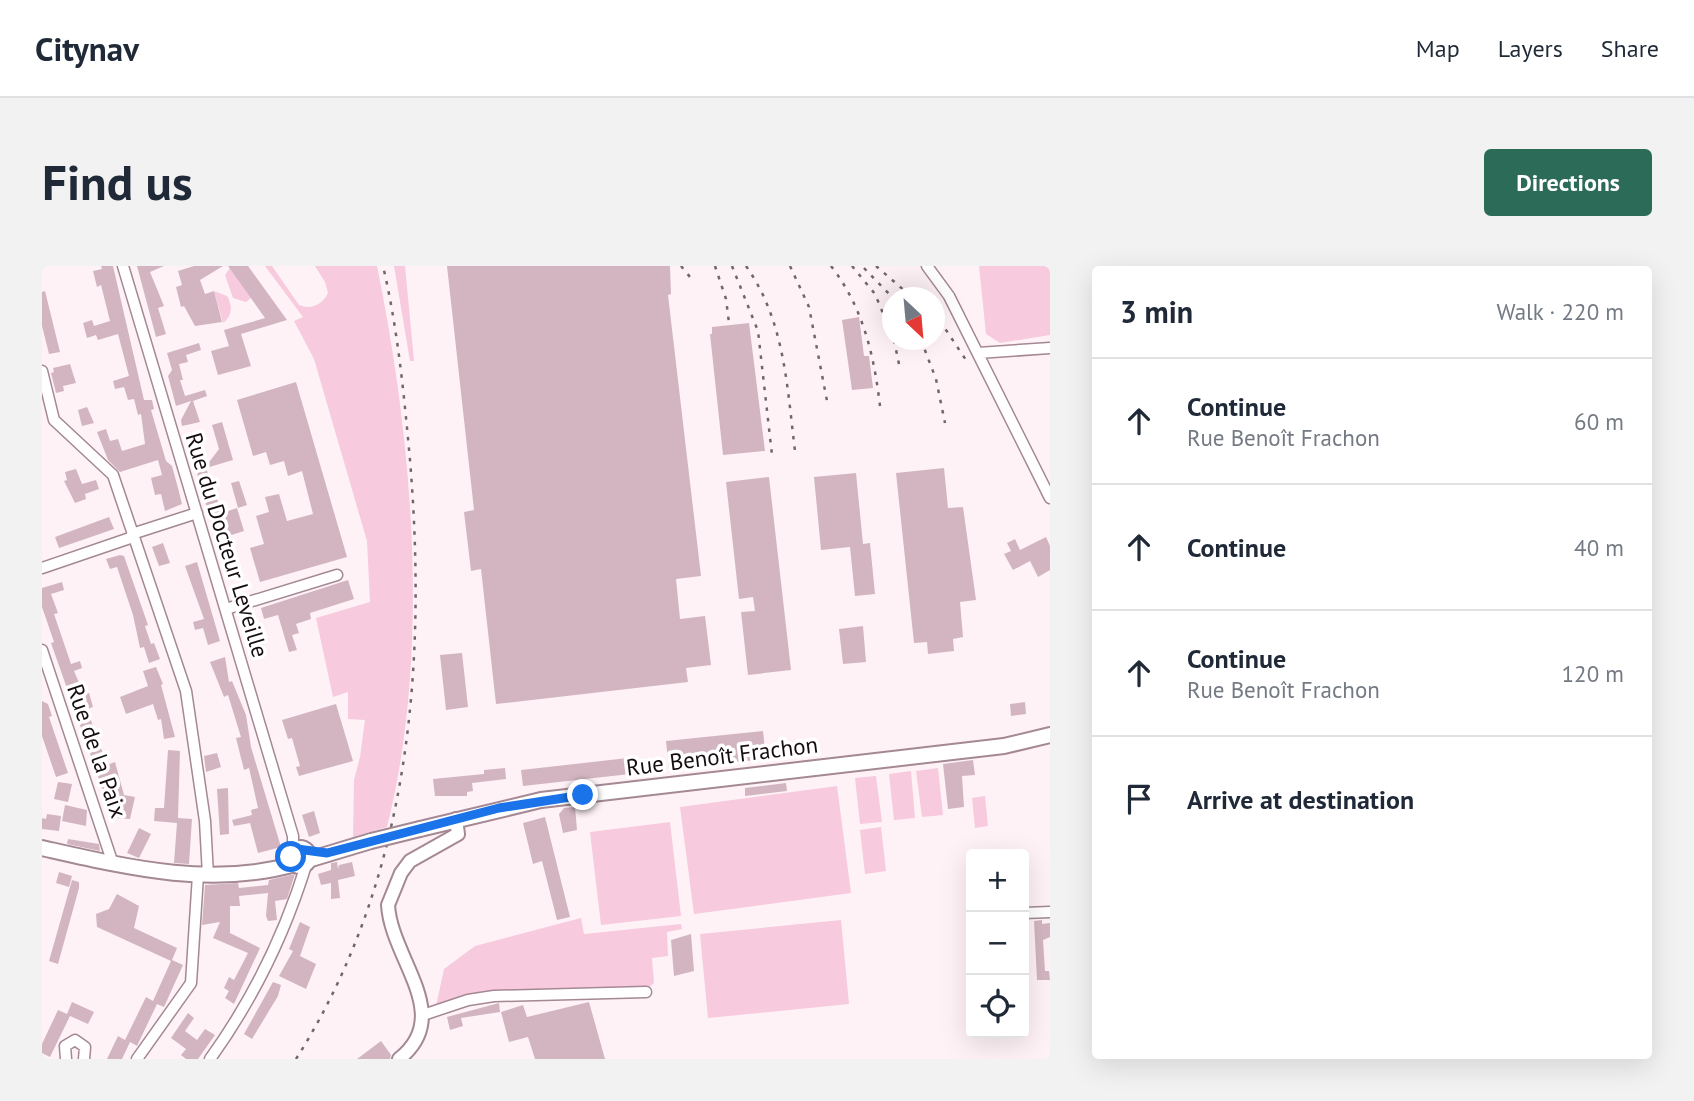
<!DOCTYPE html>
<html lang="en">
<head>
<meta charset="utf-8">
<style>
	:root { --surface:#fff; --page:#f2f2f3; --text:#1f2937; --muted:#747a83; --line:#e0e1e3; --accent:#2c6b58 }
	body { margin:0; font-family:"PT Sans",sans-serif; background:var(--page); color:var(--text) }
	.controls { position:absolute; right:21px; bottom:21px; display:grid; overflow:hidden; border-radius:7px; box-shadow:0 7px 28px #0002 }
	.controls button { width:63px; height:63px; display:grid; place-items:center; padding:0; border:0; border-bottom:2px solid var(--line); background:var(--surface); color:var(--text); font:35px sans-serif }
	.compass { position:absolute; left:840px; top:21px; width:63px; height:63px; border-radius:50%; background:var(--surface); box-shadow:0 7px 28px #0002; rotate:154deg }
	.stop { position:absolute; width:21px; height:21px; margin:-16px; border:5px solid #1a73e8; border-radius:50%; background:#fff }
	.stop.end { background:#1a73e8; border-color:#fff; box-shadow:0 2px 7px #0008 }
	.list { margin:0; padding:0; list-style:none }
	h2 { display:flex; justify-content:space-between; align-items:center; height:91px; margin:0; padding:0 28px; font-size:30px }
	h2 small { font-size:23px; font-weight:400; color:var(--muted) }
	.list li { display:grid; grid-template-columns:46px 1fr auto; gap:21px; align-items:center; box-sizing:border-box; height:126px; padding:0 28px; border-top:2px solid var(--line) }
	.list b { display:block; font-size:26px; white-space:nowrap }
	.list p { margin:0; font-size:23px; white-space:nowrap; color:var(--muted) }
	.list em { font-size:23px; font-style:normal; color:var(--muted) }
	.icon { flex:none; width:38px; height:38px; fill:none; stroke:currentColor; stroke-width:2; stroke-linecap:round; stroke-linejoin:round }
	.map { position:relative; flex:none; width:1008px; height:793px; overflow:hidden; border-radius:7px }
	header { display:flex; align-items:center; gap:42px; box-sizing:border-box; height:98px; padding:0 35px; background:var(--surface); border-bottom:2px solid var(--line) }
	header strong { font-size:33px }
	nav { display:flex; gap:38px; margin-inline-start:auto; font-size:24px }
	.intro { display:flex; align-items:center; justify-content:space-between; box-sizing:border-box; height:168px; padding:0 42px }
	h1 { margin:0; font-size:49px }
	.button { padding:18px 32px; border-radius:7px; background:var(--accent); color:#fff; font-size:24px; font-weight:700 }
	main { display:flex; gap:42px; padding:0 42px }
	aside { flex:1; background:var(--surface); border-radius:7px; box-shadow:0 7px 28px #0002 }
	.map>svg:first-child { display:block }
	.green { fill:#f7cadd }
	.building { fill:#d2b5c1 }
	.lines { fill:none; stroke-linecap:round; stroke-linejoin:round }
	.minor-casing { stroke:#a48893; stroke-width:13 }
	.tertiary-casing { stroke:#a48893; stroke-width:16 }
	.secondary-casing { stroke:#a48893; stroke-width:18 }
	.minor { stroke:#fff; stroke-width:10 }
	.tertiary { stroke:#fff; stroke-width:12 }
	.secondary { stroke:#fff; stroke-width:14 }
	.rail { stroke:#70666a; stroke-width:2.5; stroke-dasharray:3.5 7; stroke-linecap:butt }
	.secondary-bridge-casing { stroke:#a48893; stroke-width:18; stroke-linecap:butt }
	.secondary-bridge { stroke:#fff; stroke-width:14 }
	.route { stroke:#1a73e8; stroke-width:9 }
	.labels { text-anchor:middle; stroke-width:7; stroke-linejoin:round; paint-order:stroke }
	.street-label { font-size:23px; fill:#160d11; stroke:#fff }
</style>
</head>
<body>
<header>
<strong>Citynav</strong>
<nav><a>Map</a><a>Layers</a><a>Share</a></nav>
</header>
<div class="intro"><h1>Find us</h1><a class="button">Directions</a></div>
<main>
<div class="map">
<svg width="1008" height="793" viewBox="0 0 1008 793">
	<rect width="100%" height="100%" fill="#fef2f6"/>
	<path class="green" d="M223,0H230L257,39C269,44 280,39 286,27L283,16L273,0H335C371,176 389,386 345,561L311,571L312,514L318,491L323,454L306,453V426L291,431L274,352L328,336L325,275L272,93L252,55L261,51Z
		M352,0H363L372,95H368Z
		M937,0H1008V69L958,77L944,68Z
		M188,2L209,32L204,36L191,32L183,9Z
		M172,25L185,30C191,40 190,50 181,57Z
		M896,502L901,549L880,551L874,505Z
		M869,505L873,552L852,554L847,508Z
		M834,510L840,556L818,558L813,512Z
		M795,520L809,627L652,648L638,541Z
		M943,530L946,560L933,562L930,532Z
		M628,556L639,650L559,659L548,566Z
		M839,561L844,605L823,608L818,564Z
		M539,652L542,668L639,658L640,663L625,666L626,690L610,692L612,717L606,722L446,726L394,740L402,703L433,680Z
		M799,654L807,738L666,752L658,668Z"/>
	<path class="building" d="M59,0H71L102,134H110L112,143L109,144L124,195L130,200L136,222L140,238L123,245L119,228L113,229L109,212L120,209L116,194L78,206L66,194L55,166L64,163L68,175L76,173L80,185L103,178L99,148L96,149L92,133L86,134L82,121L73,123L71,115L87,110L76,68L56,74L54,69L45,72L41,57L50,54L52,60L68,55L59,19L55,21L51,5L60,3Z
		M95,0H122L108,6L122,40L116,42L124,68L114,71Z
		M152,0H181L158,14L163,28L172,25L180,56L153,60L142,40L139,41L134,21L140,19L136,5Z
		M186,0H206L245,54L199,68L209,100L176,109L169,85L187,80L182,64L223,52Z
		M405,0H628L629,28L626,29L659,310L634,313L638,353L663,350L669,399L644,402L646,416L454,438L439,303L429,305L422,246L432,244Z
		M3,25L18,86L7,88L0,60V26Z
		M817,51L822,90H827L831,122L810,124L800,54Z
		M707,57L723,185L681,189L668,68H670V61Z
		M157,77L159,84L144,89L146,96L137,98L141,114H138L143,130L163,124L165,130L151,135L158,156L140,160L139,154L149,135L134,140L126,110L130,104L125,87Z
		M28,98L34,117L21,120L22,125L14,127L9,107L12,106L11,102Z
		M254,116L305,291L218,316L208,282L222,278L214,250L227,246L223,231L237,228L245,255L271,248L260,205L246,210L242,195L228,199L224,186L211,190L195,134Z
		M45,141L52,157L40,160L36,144Z
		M180,156L191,194L164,202L180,247L195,242L202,265L174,274L149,186L161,183L165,199L177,183L170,159Z
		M902,202L906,242L921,241L934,334L918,336L921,371L911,373L912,385L886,388L885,376L872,377L854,207Z
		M34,203L40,218L54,214L57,223L43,228L44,233L33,237L22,215L25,214L23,206Z
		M814,207L821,278L828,277L833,328L813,330L808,281L779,284L772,211Z
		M727,211L749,404L706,409L699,346L713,345L711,331L697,333L684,216Z
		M197,215L205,239L196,242L189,217Z
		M67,251L72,263L17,282L13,271Z
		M1004,271L1008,280V304L996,311L988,295L971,304L962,288L969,285L965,277L973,273L978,284Z
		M121,277L128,297L117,300L110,281Z
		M78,289L82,290L106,359L103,360L109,378L112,377L118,393L107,397L102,381L98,382L91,349L75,301L68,303L64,293Z
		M155,296L178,375L166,379L161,362L153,364L151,356L162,353L143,300Z
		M306,314L312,333L268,347L269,353L254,358L257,367L250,369L255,384L247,386L236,349L222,353L219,342Z
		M20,316L22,324L9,328L16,347L12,348L29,398L38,395L40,402L32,405L42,428L47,427L51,441L45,443L65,499L73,496L82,529L93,531L88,553L75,552L71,543L68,544L9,377L12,376L0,341V322Z
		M213,351L224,388L213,391L200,355Z
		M821,360L824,396L801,398L797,363Z
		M420,387L426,441L404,444L398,389Z
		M183,391L187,416L190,415L204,449L209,481L239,581L216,587L208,557L192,560L190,554L210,549L209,544L216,542L207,502L202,504L194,472L199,471L186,429L182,431L168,396Z
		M114,401L121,418L119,419L133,471L122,473L119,453L116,454L111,438L84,448L78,431L106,420L101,405Z
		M0,435L6,438L10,450L7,451L26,507L14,511L0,470Z
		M983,436L984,448L969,450L968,438Z
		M294,438L311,495L257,510L254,501L258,500L250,472L246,473L240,454Z
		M721,465L724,493L627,503L624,475Z
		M126,484L138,485L136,552L150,553L147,598L132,597L135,557L112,555L113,542H122Z
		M175,487L179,501L164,506L162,490Z
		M586,492L588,508L481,520L479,504Z
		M931,494L933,509L920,510L922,541L906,543L901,498Z
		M463,502L464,513L430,517L431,525L425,526V530H393L391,513L442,508V504Z
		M16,516L30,518L26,536L12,533Z
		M744,517L745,525L703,530V522Z
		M186,522L187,568L178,569L175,523Z
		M23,539L45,544L44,560L20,555Z
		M533,541L535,564L521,567L517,548L522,542Z
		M272,545L278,567L267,571L260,549Z
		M5,548L19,550L17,565L0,563V552L4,553Z
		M503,551L528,651L515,654L500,595L491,598L481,557Z
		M97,562L109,568L97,592L85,587Z
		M26,573L57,578L58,585L25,578Z
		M295,596L296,603L297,599L310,596L313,610L296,614L298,632L289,633V617L279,619L276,608L289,604V597Z
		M17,606L30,610L27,621L14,617Z
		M253,608L245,633L233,635L235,654L226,655L224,650L226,627L197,630L198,640H188V667L218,682L192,738L183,732L187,725L182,722L187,711L192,714L206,687L171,672L178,656L160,659L163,619L196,617L197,622L226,619L227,614Z
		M30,614L37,616V622L16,698L7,695Z
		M75,628L97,640L92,662L135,682L130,694L141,699L122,741L115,738L95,780L88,776L80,793H65L76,770L83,774L104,731L111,735L129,695L55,661L54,648L67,643Z
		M1000,654V658L1008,657V671L1001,674L1003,705H1007L1008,714H995L992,655Z
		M258,656L268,661L258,690L274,698L264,723L237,710L251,685L247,683Z
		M649,668L652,705L632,710L629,674Z
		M231,716L239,719L236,730L210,773L202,768Z
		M30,736L52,746L46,758L28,750L8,791L0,787V778L16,744L25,748Z
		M547,736L563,793H493L486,771L467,776L459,746L481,739L485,751Z
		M457,737L458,746L419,752L421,760L408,764L405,751Z
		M146,747L152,752L143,765L155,774L163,763L173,769L156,793H144L139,789L144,783L129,772Z
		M339,775L349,789L348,793H315Z"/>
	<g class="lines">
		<g class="minor-casing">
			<path id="minor" d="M81,0L251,570V586
				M885,0L907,30L1008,232
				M936,87L1008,82
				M0,105L12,154L71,209L144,425L163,555L166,609
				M90,268L155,247
				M0,302L91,271
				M184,343L295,309
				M0,384L71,598
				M982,647L1008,646
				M381,749L426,734L452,730L604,726
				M24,793L23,780L33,774L43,781L42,793
				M95,793L149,717L156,609
				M168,793C212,732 243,668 265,596"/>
		</g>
		<g class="tertiary-casing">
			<path id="tertiary" d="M357,793C413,749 349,693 346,639L359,607L368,595L416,568L414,553"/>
		</g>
		<g class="secondary-casing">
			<path id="secondary" d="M378,563L499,534L962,480L1008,469
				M0,582C84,601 168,622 253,598
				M249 591a9 9 0 1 1 18 0a9 9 0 1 1-18 0Z
				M266,594L329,575"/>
		</g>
		<use href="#minor" class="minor"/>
		<use href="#tertiary" class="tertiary"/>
		<use href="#secondary" class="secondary"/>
		<path class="rail" d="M639,0L648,11
			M673,0L684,33L687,57
			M690,0L716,65L730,189
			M704,0C743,55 745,121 753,185
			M748,0L767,41L785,135
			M789,0C821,41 832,89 838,140
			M810,0L833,28L850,69
			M834,0L871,32
			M822,2L851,32
			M892,46L924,94
			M852,74L858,103
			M879,74L894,113L903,157
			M254,793C368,613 385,402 368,194C362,129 356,64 341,0"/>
		<g class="secondary-bridge-casing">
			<path id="secondary-bridge" d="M329,575L378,563"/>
		</g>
		<use href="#secondary-bridge" class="secondary-bridge"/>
	</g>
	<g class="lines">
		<path class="route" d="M249,591L255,583L285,587L457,542L541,529"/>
	</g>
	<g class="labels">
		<g class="street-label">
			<text transform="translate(185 279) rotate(73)" y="8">Rue du Docteur Leveille</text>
			<text transform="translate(55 485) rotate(71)" y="8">Rue de la Paix</text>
			<text transform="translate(680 490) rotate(-7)" y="8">Rue Benoît Frachon</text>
		</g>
	</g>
</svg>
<div class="controls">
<button>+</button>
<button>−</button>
<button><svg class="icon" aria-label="locate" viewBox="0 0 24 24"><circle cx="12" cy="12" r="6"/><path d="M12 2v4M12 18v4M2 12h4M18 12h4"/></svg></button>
</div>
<svg class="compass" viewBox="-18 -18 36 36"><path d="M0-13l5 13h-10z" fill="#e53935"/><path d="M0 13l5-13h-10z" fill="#747a83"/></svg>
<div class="stop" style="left:249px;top:591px"></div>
<div class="stop end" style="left:541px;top:529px"></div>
</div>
<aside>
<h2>3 min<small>Walk · 220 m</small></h2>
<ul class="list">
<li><svg class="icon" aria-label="ahead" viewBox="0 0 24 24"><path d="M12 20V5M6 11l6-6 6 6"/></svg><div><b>Continue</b><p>Rue Benoît Frachon</p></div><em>60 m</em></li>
<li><svg class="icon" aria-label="ahead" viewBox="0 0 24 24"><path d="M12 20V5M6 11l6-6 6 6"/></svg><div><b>Continue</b></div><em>40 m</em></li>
<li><svg class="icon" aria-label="ahead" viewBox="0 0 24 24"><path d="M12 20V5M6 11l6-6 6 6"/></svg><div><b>Continue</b><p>Rue Benoît Frachon</p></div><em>120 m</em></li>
<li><svg class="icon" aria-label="arrive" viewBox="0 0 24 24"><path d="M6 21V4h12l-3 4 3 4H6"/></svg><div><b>Arrive at destination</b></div></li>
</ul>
</aside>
</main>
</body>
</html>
